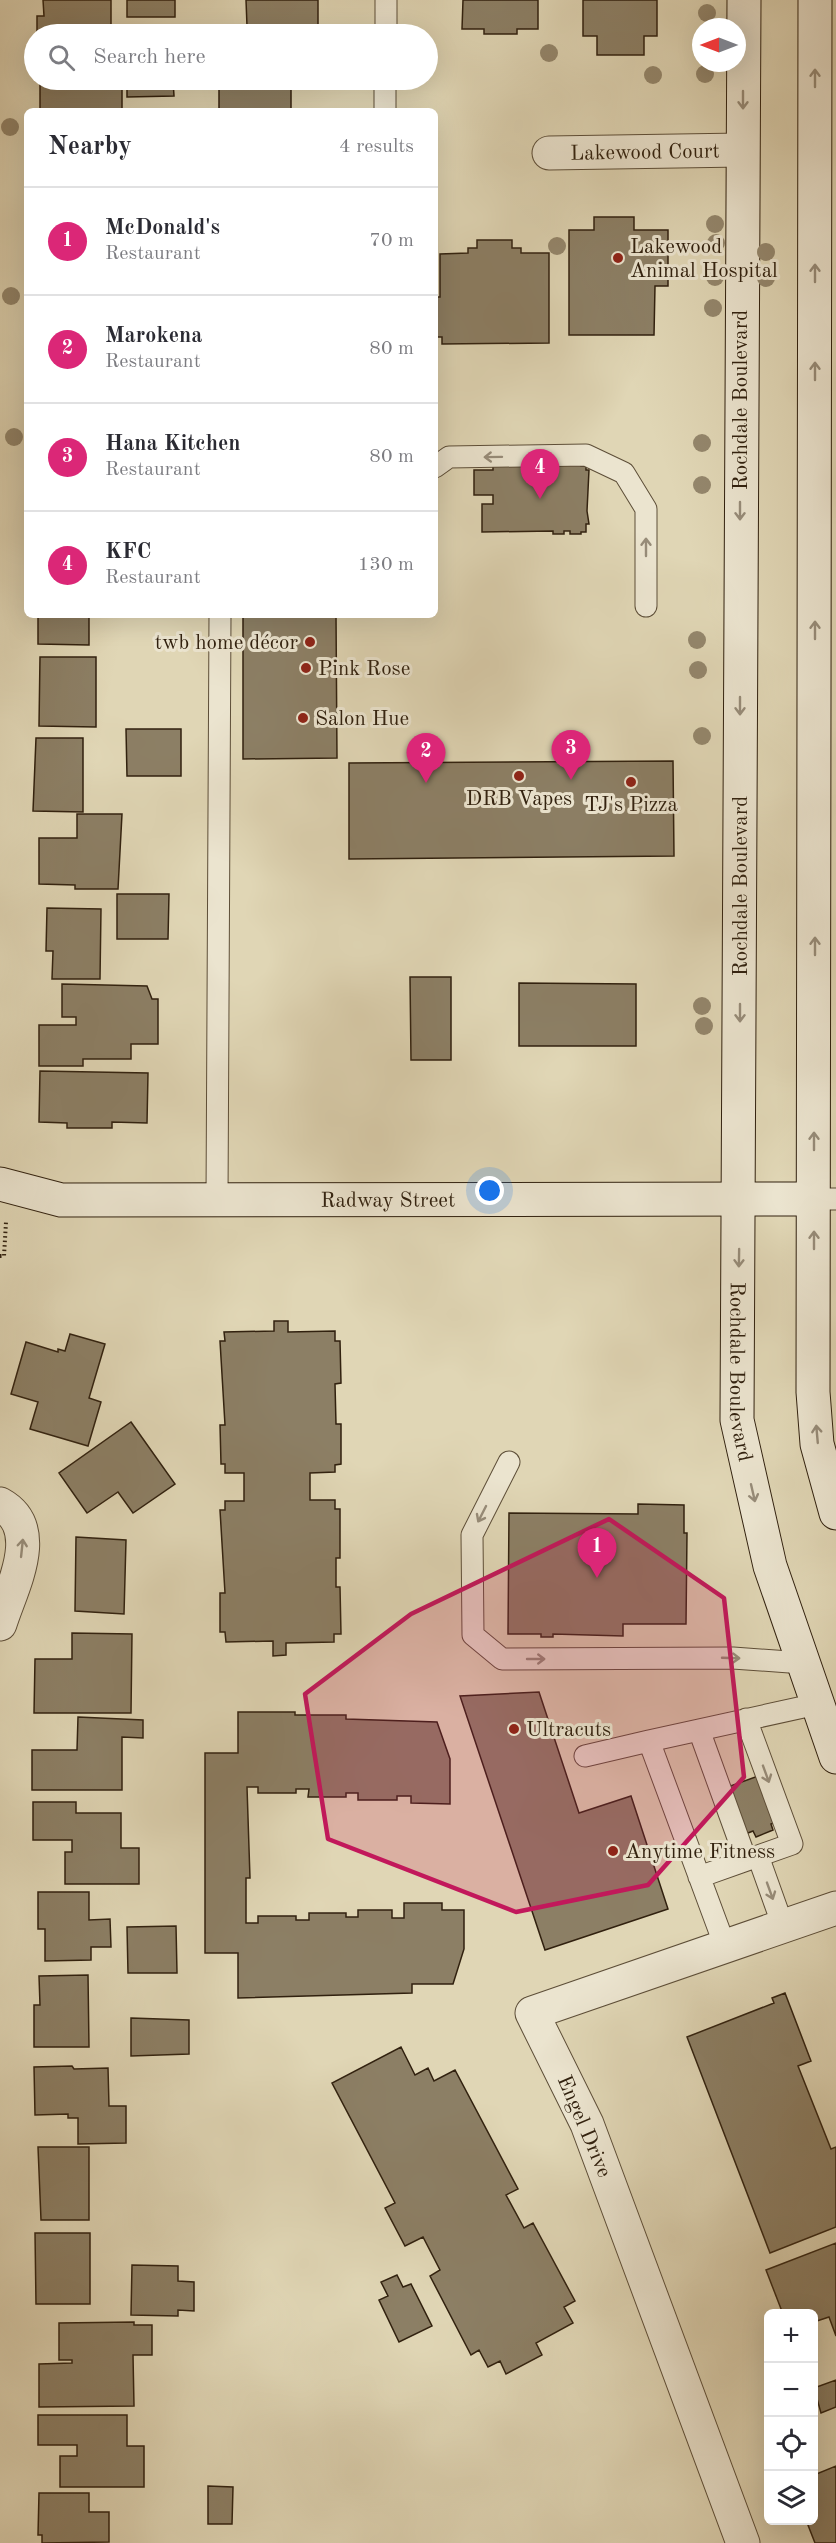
<!DOCTYPE html>
<html lang="en">
<head>
<meta charset="utf-8">
<style>
	:root { --surface:#fff; --page:#f7f7f7; --text:#2b2b33; --muted:#7c7c81; --line:#e1e1e2; --accent:#db2777 }
	body { margin:0; font-family:"Old Standard TT",serif; background:var(--page); color:var(--text) }
	.controls { position:absolute; right:18px; bottom:18px; display:grid; overflow:hidden; border-radius:9px; box-shadow:0 6px 24px #0002 }
	.controls button { width:54px; height:54px; display:grid; place-items:center; padding:0; border:0; border-bottom:2px solid var(--line); background:var(--surface); color:var(--text); font:30px sans-serif }
	.compass { position:absolute; left:692px; top:18px; width:54px; height:54px; border-radius:50%; background:var(--surface); box-shadow:0 6px 24px #0002; rotate:270deg }
	.you { position:absolute; left:490px; top:1191px; width:21px; height:21px; margin:-15px; border:4px solid #fff; border-radius:50%; background:#1a73e8; box-shadow:0 0 0 9px #1a73e833 }
	.badge { display:grid; place-items:center; width:39px; height:39px; border-radius:50%; background:var(--accent); color:#fff; font-size:20px; font-weight:700 }
	.pin { position:absolute; translate:-50% -50px; filter:drop-shadow(0 2px 3px #0008) }
	.pin::after { content:''; position:absolute; top:32px; width:21px; height:18px; background:inherit; clip-path:polygon(0 0,100% 0,50% 100%) }
	.list { margin:0; padding:0; list-style:none }
	h2 { display:flex; justify-content:space-between; align-items:center; height:78px; margin:0; padding:0 24px; font-size:26px }
	h2 small { font-size:20px; font-weight:400; color:var(--muted) }
	.list li { display:grid; grid-template-columns:39px 1fr auto; gap:18px; align-items:center; box-sizing:border-box; height:108px; padding:0 24px; border-top:2px solid var(--line) }
	.list b { display:block; font-size:22px; white-space:nowrap }
	.list p { margin:0; font-size:20px; white-space:nowrap; color:var(--muted) }
	.list em { font-size:20px; font-style:normal; color:var(--muted) }
	.icon { flex:none; width:33px; height:33px; fill:none; stroke:currentColor; stroke-width:2; stroke-linecap:round; stroke-linejoin:round }
	.map { position:relative; flex:none; width:836px; height:2543px; overflow:hidden }
	.search { position:absolute; background:var(--surface); box-shadow:0 6px 24px #0002; left:24px; top:24px; width:414px; height:66px; display:flex; align-items:center; gap:15px; box-sizing:border-box; padding:0 21px; border-radius:33px; color:var(--muted); font-size:22px }
	.panel { position:absolute; background:var(--surface); box-shadow:0 6px 24px #0002; left:24px; top:108px; width:414px; height:510px; border-radius:9px }
	.map>svg:first-child { display:block }
	.building { fill:#8c7f65; stroke:#31210f; stroke-width:1.5 }
	.lines { fill:none; stroke-linecap:round; stroke-linejoin:round }
	.lane-casing { stroke:#5d4e38; stroke-width:23 }
	.street-casing { stroke:#5d4e38; stroke-width:35 }
	.secondary-casing { stroke:#31210f; stroke-width:35 }
	.path { stroke:#31210f; stroke-width:4; stroke-dasharray:1.5 3; stroke-linecap:butt }
	.lane { stroke:#ebe4cf; stroke-width:21 }
	.street { stroke:#ebe4cf; stroke-width:33 }
	.secondary { stroke:#ebe4cf; stroke-width:33 }
	.tree { fill:#94876d }
	.oneway { stroke:#978c79 }
	.marked { fill:#c2185b; fill-opacity:0.2; stroke:#c2185b; stroke-width:4.5; stroke-linejoin:round }
	.poi-dot { fill:#8f2418; stroke:#ebe4cf; stroke-width:2 }
	.labels { text-anchor:middle; stroke-width:6; stroke-linejoin:round; paint-order:stroke }
	.street-label { font-size:21px; fill:#31210f; stroke:#ebe4cf }
	.poi-label { font-size:21px; fill:#31210f; stroke:#ebe4cf; text-anchor:start }
</style>
</head>
<body>
<div class="map">
<svg width="836" height="2543" viewBox="0 0 836 2543">
	<rect width="100%" height="100%" fill="#e0d6b5"/>
	<filter id="stains"><feTurbulence type="fractalNoise" baseFrequency=".00333" numOctaves="4"/><feColorMatrix values="0 0 0 0 .2 0 0 0 0 .09 0 0 0 0 .02 0 0 0 .5 -.17"/></filter>
	<radialGradient id="worn" r=".72"><stop offset=".6" stop-color="#630" stop-opacity="0"/><stop offset="1" stop-color="#630" stop-opacity=".3"/></radialGradient>
	<path class="building" d="M43,0H111V26H106V34H93V26H89V34H37V16H44Z
		M127,0H175V17H127Z
		M246,0H318V26L259,29V26H247Z
		M463,0H538V29H517V34H484V29H462Z
		M583,0H657V36H644V55H597V36H583Z
		M40,80H95V88H122V111H40Z
		M127,80H173L174,96L127,97Z
		M291,88V111H219V89Z
		M594,217H634V230H668V286H655L654,335H569V230H594Z
		M477,240H512V248H521V253H549V343L442,344V337H435V297H440V254L468,253V248H477Z
		M581,461V466H586V470H589L587,511L589,524H586V532H581V534H570V531H564V534H553V531L482,532V504H493V495H474V470H493V465Z
		M38,615H89V645L38,644Z
		M243,615H336L337,758L243,759Z
		M40,657H96V727L39,726Z
		M126,729H181V776H127Z
		M36,738H83V812L33,811Z
		M673,761L674,856L349,859V763Z
		M77,814H122L118,889H75V885L39,884V838H77Z
		M117,894H169L168,939H117Z
		M47,908L101,909L100,979H52L53,951H46Z
		M410,977H451V1060H411Z
		M519,983L636,984V1046H519Z
		M62,984L147,986L152,999H158V1044H131V1059H83V1066H39V1025H76V1017H62Z
		M40,1071L148,1073L147,1123L112,1122V1128H67V1123L39,1122Z
		M274,1321H288V1332L335,1331V1341H340L341,1383L335,1384L336,1424H341V1464L335,1465V1472L310,1473V1500H335V1509H340V1558H336V1587H340L341,1634H334V1642L286,1643V1655L273,1656V1641L226,1642L225,1632H220V1593H225L220,1510H225V1501H244V1473H225V1464H221L220,1425H225L220,1341H225L224,1332L274,1331Z
		M70,1334L105,1344L89,1398L101,1402L88,1446L30,1429L38,1402L11,1394L26,1342L58,1352V1349L65,1351Z
		M131,1422L175,1484L133,1513L118,1492L87,1513L59,1473Z
		M638,1504L684,1505V1533H687L686,1624H623V1636L553,1634V1637H541V1634H508L509,1513L638,1514Z
		M76,1537L126,1540L124,1614L75,1611Z
		M72,1633L132,1634L131,1713H34L35,1659H72Z
		M539,1692L579,1813L631,1796L668,1909L545,1950L460,1696Z
		M238,1712H295V1715H346V1719L437,1722L450,1759V1804L411,1803V1796H397V1800H358V1793H346V1797H308L309,1789H296V1793H258V1787H247L250,1878H246V1923H258V1916H296V1920H309V1913H346V1917H358V1910H392V1918H404V1903H442V1910H464V1949L453,1984H412V1993L238,1998V1953H205V1753H238Z
		M78,1717L143,1720V1738L122,1737V1790H32V1750H77Z
		M761,1775L778,1822L771,1824L773,1830L756,1837L753,1831L743,1835L725,1788Z
		M33,1802H76V1813H121V1848H139V1884H65V1852H72V1840H33Z
		M38,1892H89V1920L110,1919L111,1947H91V1960L45,1961V1929H38Z
		M176,1926L177,1973H128L127,1927Z
		M88,1975L89,2047H34V2005H40L39,1976Z
		M785,1993L811,2061L798,2066L831,2149L836,2147V2227L770,2253L687,2037L774,2003L772,1998Z
		M131,2018L189,2020V2054L131,2056Z
		M401,2047L415,2075L428,2068L434,2081L455,2070L518,2189L506,2195L524,2228L533,2223L575,2301L564,2307L573,2323L536,2343L542,2355L506,2374L500,2361L488,2367L479,2350L471,2355L430,2276L440,2270L423,2237L405,2246L385,2208L395,2203L332,2083Z
		M72,2066L74,2069L108,2068L109,2106H126V2143L78,2144V2118H68V2114L35,2115L34,2067Z
		M38,2147H89V2220H41Z
		M35,2233H90V2304H36Z
		M836,2243V2336L829,2317L814,2322V2314H783L766,2270Z
		M132,2265L178,2266V2281L194,2282V2311L178,2310V2316L131,2315Z
		M397,2275L403,2287L411,2284L432,2326L399,2342L379,2300L388,2296L381,2282Z
		M134,2322V2325H152V2355H133L134,2406L39,2407V2364L72,2363V2360H59V2323Z
		M836,2380V2407L821,2413L814,2388Z
		M38,2415H127V2446H144V2487H60V2456H77V2445H38Z
		M836,2466V2543H815L806,2520H814V2475Z
		M208,2486L233,2487L232,2524H208Z
		M39,2493H89V2512H109V2542L42,2543V2535H38Z"/>
	<g class="lines">
		<g class="lane-casing">
			<path id="lane" d="M386,34V0
				M385,111V80
				M435,467L449,457L586,455L624,473L646,509V606
				M814,1199H836
				M217,1200L220,615
				M509,1462L472,1535L473,1635L502,1659L733,1658L803,1663
				M699,1730L746,1860
				M585,1756L649,1741
				M758,1856L783,1926
				M699,1877L792,1844L746,1719
				M725,1946L649,1741L817,1704"/>
		</g>
		<g class="street-casing">
			<g id="street">
				<path id="s1" d="M549,153L742,150"/>
				<path d="M0,1504C45,1529 11,1588 0,1624"/>
				<path d="M743,2543L587,2124L532,2013L836,1908"/>
			</g>
		</g>
		<g class="secondary-casing">
			<g id="secondary">
				<path id="s2" d="M744,0L737,1420L770,1566L836,1757"/>
				<path d="M815,0L813,1392L817,1444L836,1513"/>
				<path id="s3" d="M0,1184L61,1200L814,1199"/>
			</g>
		</g>
		<path class="path" d="M0,1256H4L6,1222"/>
		<use href="#lane" class="lane"/>
		<use href="#street" class="street"/>
		<use href="#secondary" class="secondary"/>
	</g>
	<g class="tree">
		<circle cx="707" cy="13" r="9"/>
		<circle cx="549" cy="53" r="9"/>
		<circle cx="705" cy="74" r="9"/>
		<circle cx="653" cy="75" r="9"/>
		<circle cx="10" cy="127" r="9"/>
		<circle cx="715" cy="224" r="9"/>
		<circle cx="716" cy="243" r="9"/>
		<circle cx="557" cy="246" r="9"/>
		<circle cx="766" cy="252" r="9"/>
		<circle cx="715" cy="277" r="9"/>
		<circle cx="766" cy="278" r="9"/>
		<circle cx="11" cy="296" r="9"/>
		<circle cx="713" cy="308" r="9"/>
		<circle cx="14" cy="437" r="9"/>
		<circle cx="702" cy="443" r="9"/>
		<circle cx="702" cy="485" r="9"/>
		<circle cx="697" cy="640" r="9"/>
		<circle cx="698" cy="670" r="9"/>
		<circle cx="702" cy="736" r="9"/>
		<circle cx="702" cy="1006" r="9"/>
		<circle cx="704" cy="1026" r="9"/>
	</g>
	<defs><path id="oneway-shaft" d="M-6 0H5M1.5-3L5.5 0L1.5 3" fill="none" stroke-width="1.6" stroke-linecap="round" stroke-linejoin="round" transform="scale(1.5)"/></defs>
	<g class="oneway">
		<use href="#oneway-shaft" transform="translate(815 78) rotate(-90)"/>
		<use href="#oneway-shaft" transform="translate(743 100) rotate(90)"/>
		<use href="#oneway-shaft" transform="translate(815 273) rotate(-90)"/>
		<use href="#oneway-shaft" transform="translate(815 371) rotate(-90)"/>
		<use href="#oneway-shaft" transform="translate(493 457) rotate(179)"/>
		<use href="#oneway-shaft" transform="translate(740 511) rotate(90)"/>
		<use href="#oneway-shaft" transform="translate(646 547) rotate(-90)"/>
		<use href="#oneway-shaft" transform="translate(815 630) rotate(-90)"/>
		<use href="#oneway-shaft" transform="translate(740 706) rotate(90)"/>
		<use href="#oneway-shaft" transform="translate(815 946) rotate(-90)"/>
		<use href="#oneway-shaft" transform="translate(740 1013) rotate(90)"/>
		<use href="#oneway-shaft" transform="translate(814 1141) rotate(-90)"/>
		<use href="#oneway-shaft" transform="translate(814 1240) rotate(-90)"/>
		<use href="#oneway-shaft" transform="translate(739 1258) rotate(91)"/>
		<use href="#oneway-shaft" transform="translate(817 1434) rotate(-95)"/>
		<use href="#oneway-shaft" transform="translate(753 1493) rotate(77)"/>
		<use href="#oneway-shaft" transform="translate(482 1514) rotate(117)"/>
		<use href="#oneway-shaft" transform="translate(22 1548) rotate(-84)"/>
		<use href="#oneway-shaft" transform="translate(731 1658) rotate(2)"/>
		<use href="#oneway-shaft" transform="translate(536 1659)"/>
		<use href="#oneway-shaft" transform="translate(766 1774) rotate(70)"/>
		<use href="#oneway-shaft" transform="translate(770 1891) rotate(70)"/>
	</g>
	<path class="marked" d="M609,1519L724,1598L744,1777L648,1885L516,1912L328,1839L305,1694L411,1614Z"/>
	<g class="poi-dot">
		<circle cx="618" cy="258" r="6"/>
		<circle cx="310" cy="642" r="6"/>
		<circle cx="306" cy="668" r="6"/>
		<circle cx="303" cy="718" r="6"/>
		<circle cx="519" cy="776" r="6"/>
		<circle cx="631" cy="782" r="6"/>
		<circle cx="514" cy="1729" r="6"/>
		<circle cx="613" cy="1851" r="6"/>
	</g>
	<g class="labels">
		<g class="street-label">
			<text dy="7" stroke="none"><textPath href="#s1" startOffset="96">Lakewood Court</textPath></text>
			<text transform="translate(740 400) rotate(-90)" y="7">Rochdale Boulevard</text>
			<text transform="translate(740 886) rotate(-90)" y="7">Rochdale Boulevard</text>
			<text dy="7" stroke="none"><textPath href="#s3" startOffset="390">Radway Street</textPath></text>
			<text dy="7" stroke="none"><textPath href="#s2" startOffset="1372">Rochdale Boulevard</textPath></text>
			<text transform="translate(585 2126) rotate(67)" y="7">Engel Drive</text>
		</g>
		<g class="poi-label">
			<text x="630" y="253">Lakewood<tspan x="630" dy="24">Animal Hospital</tspan></text>
			<text x="298" y="649" text-anchor="end">twb home décor</text>
			<text x="318" y="675">Pink Rose</text>
			<text x="315" y="725">Salon Hue</text>
			<text x="519" y="805" text-anchor="middle">DRB Vapes</text>
			<text x="631" y="811" text-anchor="middle">TJ's Pizza</text>
			<text x="526" y="1736">Ultracuts</text>
			<text x="625" y="1858">Anytime Fitness</text>
		</g>
	</g>
	<rect width="100%" height="100%" filter="url(#stains)"/>
	<rect width="100%" height="100%" fill="url(#worn)"/>
</svg>
<div class="controls">
<button>+</button>
<button>−</button>
<button><svg class="icon" aria-label="locate" viewBox="0 0 24 24"><circle cx="12" cy="12" r="6"/><path d="M12 2v4M12 18v4M2 12h4M18 12h4"/></svg></button>
<button><svg class="icon" aria-label="layers" viewBox="0 0 24 24"><path d="M12 4l9 5-9 5-9-5zM3 14l9 5 9-5"/></svg></button>
</div>
<svg class="compass" viewBox="-18 -18 36 36"><path d="M0-13l5 13h-10z" fill="#e53935"/><path d="M0 13l5-13h-10z" fill="#7c7c81"/></svg>
<div class="you"></div>
<div class="pin badge" style="left:597px;top:1578px">1</div>
<div class="pin badge" style="left:426px;top:783px">2</div>
<div class="pin badge" style="left:571px;top:780px">3</div>
<div class="pin badge" style="left:540px;top:499px">4</div>
<div class="search"><svg class="icon" aria-label="search" viewBox="0 0 24 24"><circle cx="10" cy="10" r="6"/><path d="M15 15l6 6"/></svg>Search here</div>
<section class="panel">
<h2>Nearby<small>4 results</small></h2>
<ul class="list">
<li><span class="badge">1</span><div><b>McDonald's</b><p>Restaurant</p></div><em>70 m</em></li>
<li><span class="badge">2</span><div><b>Marokena</b><p>Restaurant</p></div><em>80 m</em></li>
<li><span class="badge">3</span><div><b>Hana Kitchen</b><p>Restaurant</p></div><em>80 m</em></li>
<li><span class="badge">4</span><div><b>KFC</b><p>Restaurant</p></div><em>130 m</em></li>
</ul>
</section>
</div>
</body>
</html>
